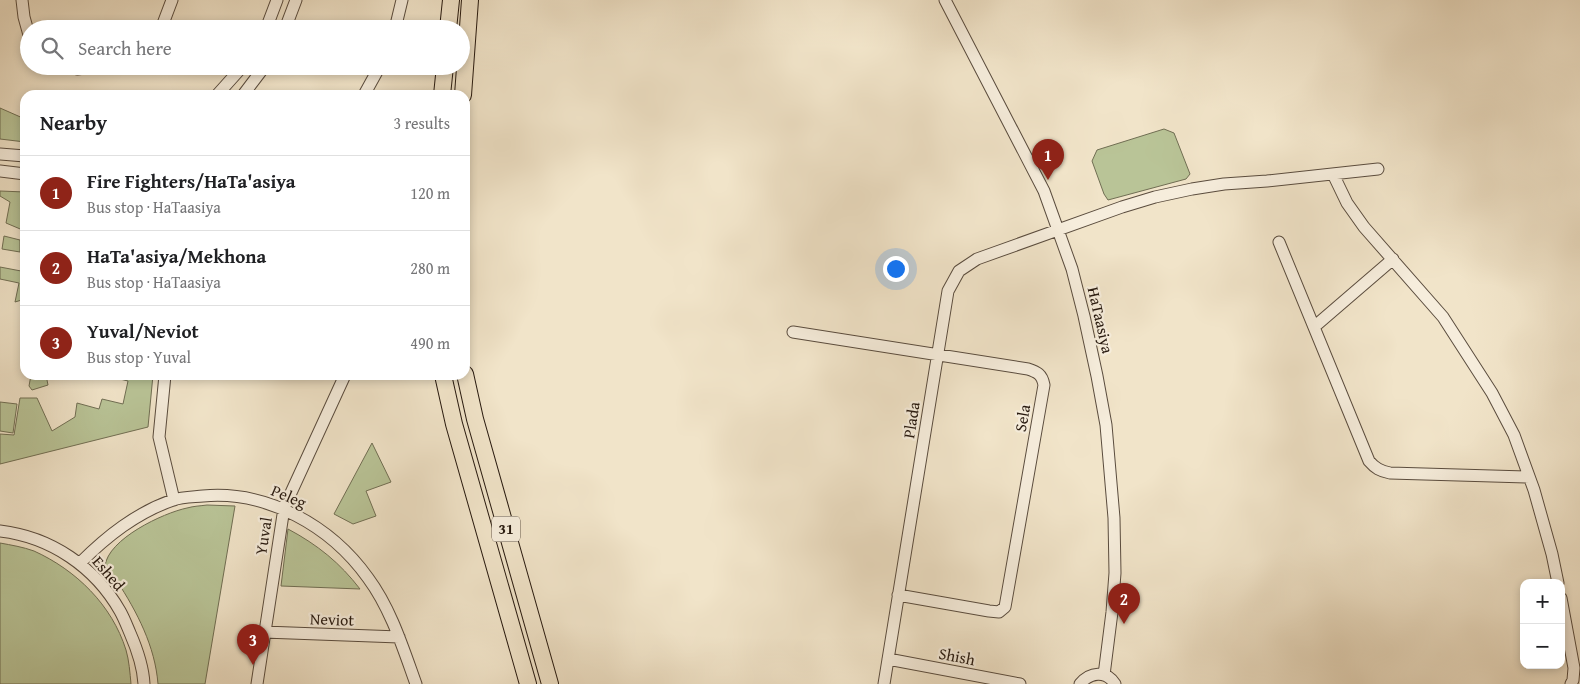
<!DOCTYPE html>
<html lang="en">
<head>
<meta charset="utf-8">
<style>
	:root { --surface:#fff; --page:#f6f6f6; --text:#202124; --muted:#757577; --line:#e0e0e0; --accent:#8f2418 }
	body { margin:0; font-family:"Gentium Book Plus",serif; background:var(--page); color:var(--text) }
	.controls { position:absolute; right:15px; bottom:15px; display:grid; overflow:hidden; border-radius:10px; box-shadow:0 2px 8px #0003 }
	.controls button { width:45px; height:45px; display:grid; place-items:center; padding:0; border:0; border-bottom:1px solid var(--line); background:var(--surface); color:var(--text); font:25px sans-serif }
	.you { position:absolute; left:895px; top:268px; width:18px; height:18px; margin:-12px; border:4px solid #fff; border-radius:50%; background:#1a73e8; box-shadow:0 0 0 8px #1a73e833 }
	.badge { display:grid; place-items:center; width:32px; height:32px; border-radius:50%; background:var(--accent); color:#fff; font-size:16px; font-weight:700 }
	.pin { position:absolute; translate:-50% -41px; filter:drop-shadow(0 1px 2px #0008) }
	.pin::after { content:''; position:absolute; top:26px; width:18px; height:15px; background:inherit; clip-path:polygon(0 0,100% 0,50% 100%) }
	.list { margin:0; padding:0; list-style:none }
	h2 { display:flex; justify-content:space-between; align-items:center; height:65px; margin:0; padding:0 20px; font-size:21px }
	h2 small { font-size:16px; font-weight:400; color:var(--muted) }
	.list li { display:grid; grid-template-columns:32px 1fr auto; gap:15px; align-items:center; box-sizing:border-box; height:75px; padding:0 20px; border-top:1px solid var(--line) }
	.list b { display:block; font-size:19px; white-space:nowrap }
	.list p { margin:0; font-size:16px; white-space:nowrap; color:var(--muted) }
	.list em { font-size:16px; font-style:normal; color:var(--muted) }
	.icon { flex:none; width:28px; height:28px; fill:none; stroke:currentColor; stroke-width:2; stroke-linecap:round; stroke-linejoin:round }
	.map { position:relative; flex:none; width:1580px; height:684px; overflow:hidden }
	.search { position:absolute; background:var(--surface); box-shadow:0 2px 8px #0003; left:20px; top:20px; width:450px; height:55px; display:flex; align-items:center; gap:12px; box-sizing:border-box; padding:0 18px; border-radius:28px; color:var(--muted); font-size:19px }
	.panel { position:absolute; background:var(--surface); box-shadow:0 2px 8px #0003; left:20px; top:90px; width:450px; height:290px; border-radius:15px }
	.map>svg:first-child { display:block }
	.green { fill:#b9c497; stroke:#706e53 }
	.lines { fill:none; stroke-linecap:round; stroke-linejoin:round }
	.minor-casing { stroke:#5a4c3e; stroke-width:13 }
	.highway-casing { stroke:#27190f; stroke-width:18 }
	.minor { stroke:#f6eddc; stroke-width:11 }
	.highway { stroke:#f1e4c9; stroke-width:16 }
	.labels { text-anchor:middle; stroke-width:4.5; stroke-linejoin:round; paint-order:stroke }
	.shield { fill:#f6eddc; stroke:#65594c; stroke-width:1 }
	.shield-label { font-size:15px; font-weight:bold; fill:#27190f }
	.street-label { font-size:16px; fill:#27190f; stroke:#f6eddc }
</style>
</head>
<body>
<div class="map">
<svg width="1580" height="684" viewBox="0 0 1580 684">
	<rect width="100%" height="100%" fill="#f1e4c9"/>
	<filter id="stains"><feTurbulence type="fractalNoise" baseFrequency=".004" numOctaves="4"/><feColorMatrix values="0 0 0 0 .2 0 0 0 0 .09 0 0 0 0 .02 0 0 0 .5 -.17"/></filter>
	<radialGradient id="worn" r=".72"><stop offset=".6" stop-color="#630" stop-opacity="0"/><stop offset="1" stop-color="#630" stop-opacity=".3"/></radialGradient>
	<path class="green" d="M0,108L25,119V142L0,139Z
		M1164,129L1174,133L1190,174L1186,179L1108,200L1104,194L1092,161L1097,150Z
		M0,191L25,192V231L6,223L10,202L0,196Z
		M4,236L20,240V252L2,249Z
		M0,267L21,271L25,290V299L15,302L19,283L0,279Z
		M31,375H46L48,385L32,390L29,386Z
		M104,375H153L148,427L0,464V434L14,435L20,398H37L52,431L75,417L77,403L99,409L102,399L123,404L128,381Z
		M0,402L17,404L13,433L0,431Z
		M372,443L391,482L366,491L376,516L353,524L334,514Z
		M207,505L235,506L205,684H158C155,646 137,612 117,581C113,576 108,572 105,566C108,539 163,513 187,508C194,506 200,506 207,505Z
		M288,529C318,545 340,563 360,589L281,586Z
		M0,543C11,545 23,547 34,551C76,570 112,605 126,650C129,660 130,673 131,684H0Z"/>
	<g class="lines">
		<g class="minor-casing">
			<path id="minor" d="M22,0L24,17L29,35
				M945,0L1044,191L1072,269L1084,316L1097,376L1106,425L1114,518L1115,573L1112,612L1104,675
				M161,29L172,0
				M266,29L277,0
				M285,29L296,0
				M395,29L402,0
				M62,66L77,69L102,66
				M217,95L243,66
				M243,95L265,66
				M364,95L380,66
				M0,154L25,156
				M0,171L25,174
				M1333,174L1347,203L1364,227L1443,317L1492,393L1514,435L1534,490L1552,554L1558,583
				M1279,242L1369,461C1375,468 1380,471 1390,473L1529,477
				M1314,327L1393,259
				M793,332L1028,369C1037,372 1042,374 1044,385L1005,607L999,612L989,611L898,595
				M165,375L159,437L174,500
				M0,531C51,537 95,567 120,611C124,618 127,626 130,633C137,649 143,665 144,684
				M80,563C107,536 136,513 173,500C182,497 193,497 203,496C267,490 331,526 368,578C391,609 403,648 416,684
				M1561,598L1574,668L1573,680L1571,684
				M264,632L399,637
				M888,659L1020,684
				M257,684L284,508L345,375
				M884,684L948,291L959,271L977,259L1122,207L1155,197L1192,189L1224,184L1267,181L1378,169
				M1080,684C1090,672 1106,670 1115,684"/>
		</g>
		<g class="highway-casing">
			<path id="highway" d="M448,29L451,0
				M442,95L445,66
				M463,95L470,0
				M465,374L475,419L550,684
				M443,375L454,424L528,684"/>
		</g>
		<use href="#minor" class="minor"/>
		<use href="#highway" class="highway"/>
	</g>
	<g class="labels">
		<rect class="shield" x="492" y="516.5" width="28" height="25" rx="4"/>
		<g class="shield-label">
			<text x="506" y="534">31</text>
		</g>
		<g class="street-label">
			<text transform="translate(1101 320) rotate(77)" y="6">HaTaasiya</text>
			<text transform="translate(1022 418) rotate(-80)" y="6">Sela</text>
			<text transform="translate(911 420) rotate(-81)" y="6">Plada</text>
			<text transform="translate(289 496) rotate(23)" y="6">Peleg</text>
			<text transform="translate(263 536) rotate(-81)" y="6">Yuval</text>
			<text transform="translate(109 573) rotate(49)" y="6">Eshed</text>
			<text transform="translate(332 619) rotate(2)" y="6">Neviot</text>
			<text transform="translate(957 656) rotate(11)" y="6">Shish</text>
		</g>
	</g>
	<rect width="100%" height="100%" filter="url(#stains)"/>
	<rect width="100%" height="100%" fill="url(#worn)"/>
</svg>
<div class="controls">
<button>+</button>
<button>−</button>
</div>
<div class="you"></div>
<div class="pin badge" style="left:1048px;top:180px">1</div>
<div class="pin badge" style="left:1124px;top:624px">2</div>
<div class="pin badge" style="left:253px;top:665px">3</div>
<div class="search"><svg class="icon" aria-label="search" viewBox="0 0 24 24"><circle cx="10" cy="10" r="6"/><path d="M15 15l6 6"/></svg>Search here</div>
<section class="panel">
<h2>Nearby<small>3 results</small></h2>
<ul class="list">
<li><span class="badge">1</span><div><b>Fire Fighters/HaTa'asiya</b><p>Bus stop · HaTaasiya</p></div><em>120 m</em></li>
<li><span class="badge">2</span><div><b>HaTa'asiya/Mekhona</b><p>Bus stop · HaTaasiya</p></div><em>280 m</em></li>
<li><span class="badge">3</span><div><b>Yuval/Neviot</b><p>Bus stop · Yuval</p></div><em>490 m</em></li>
</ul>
</section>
</div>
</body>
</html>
